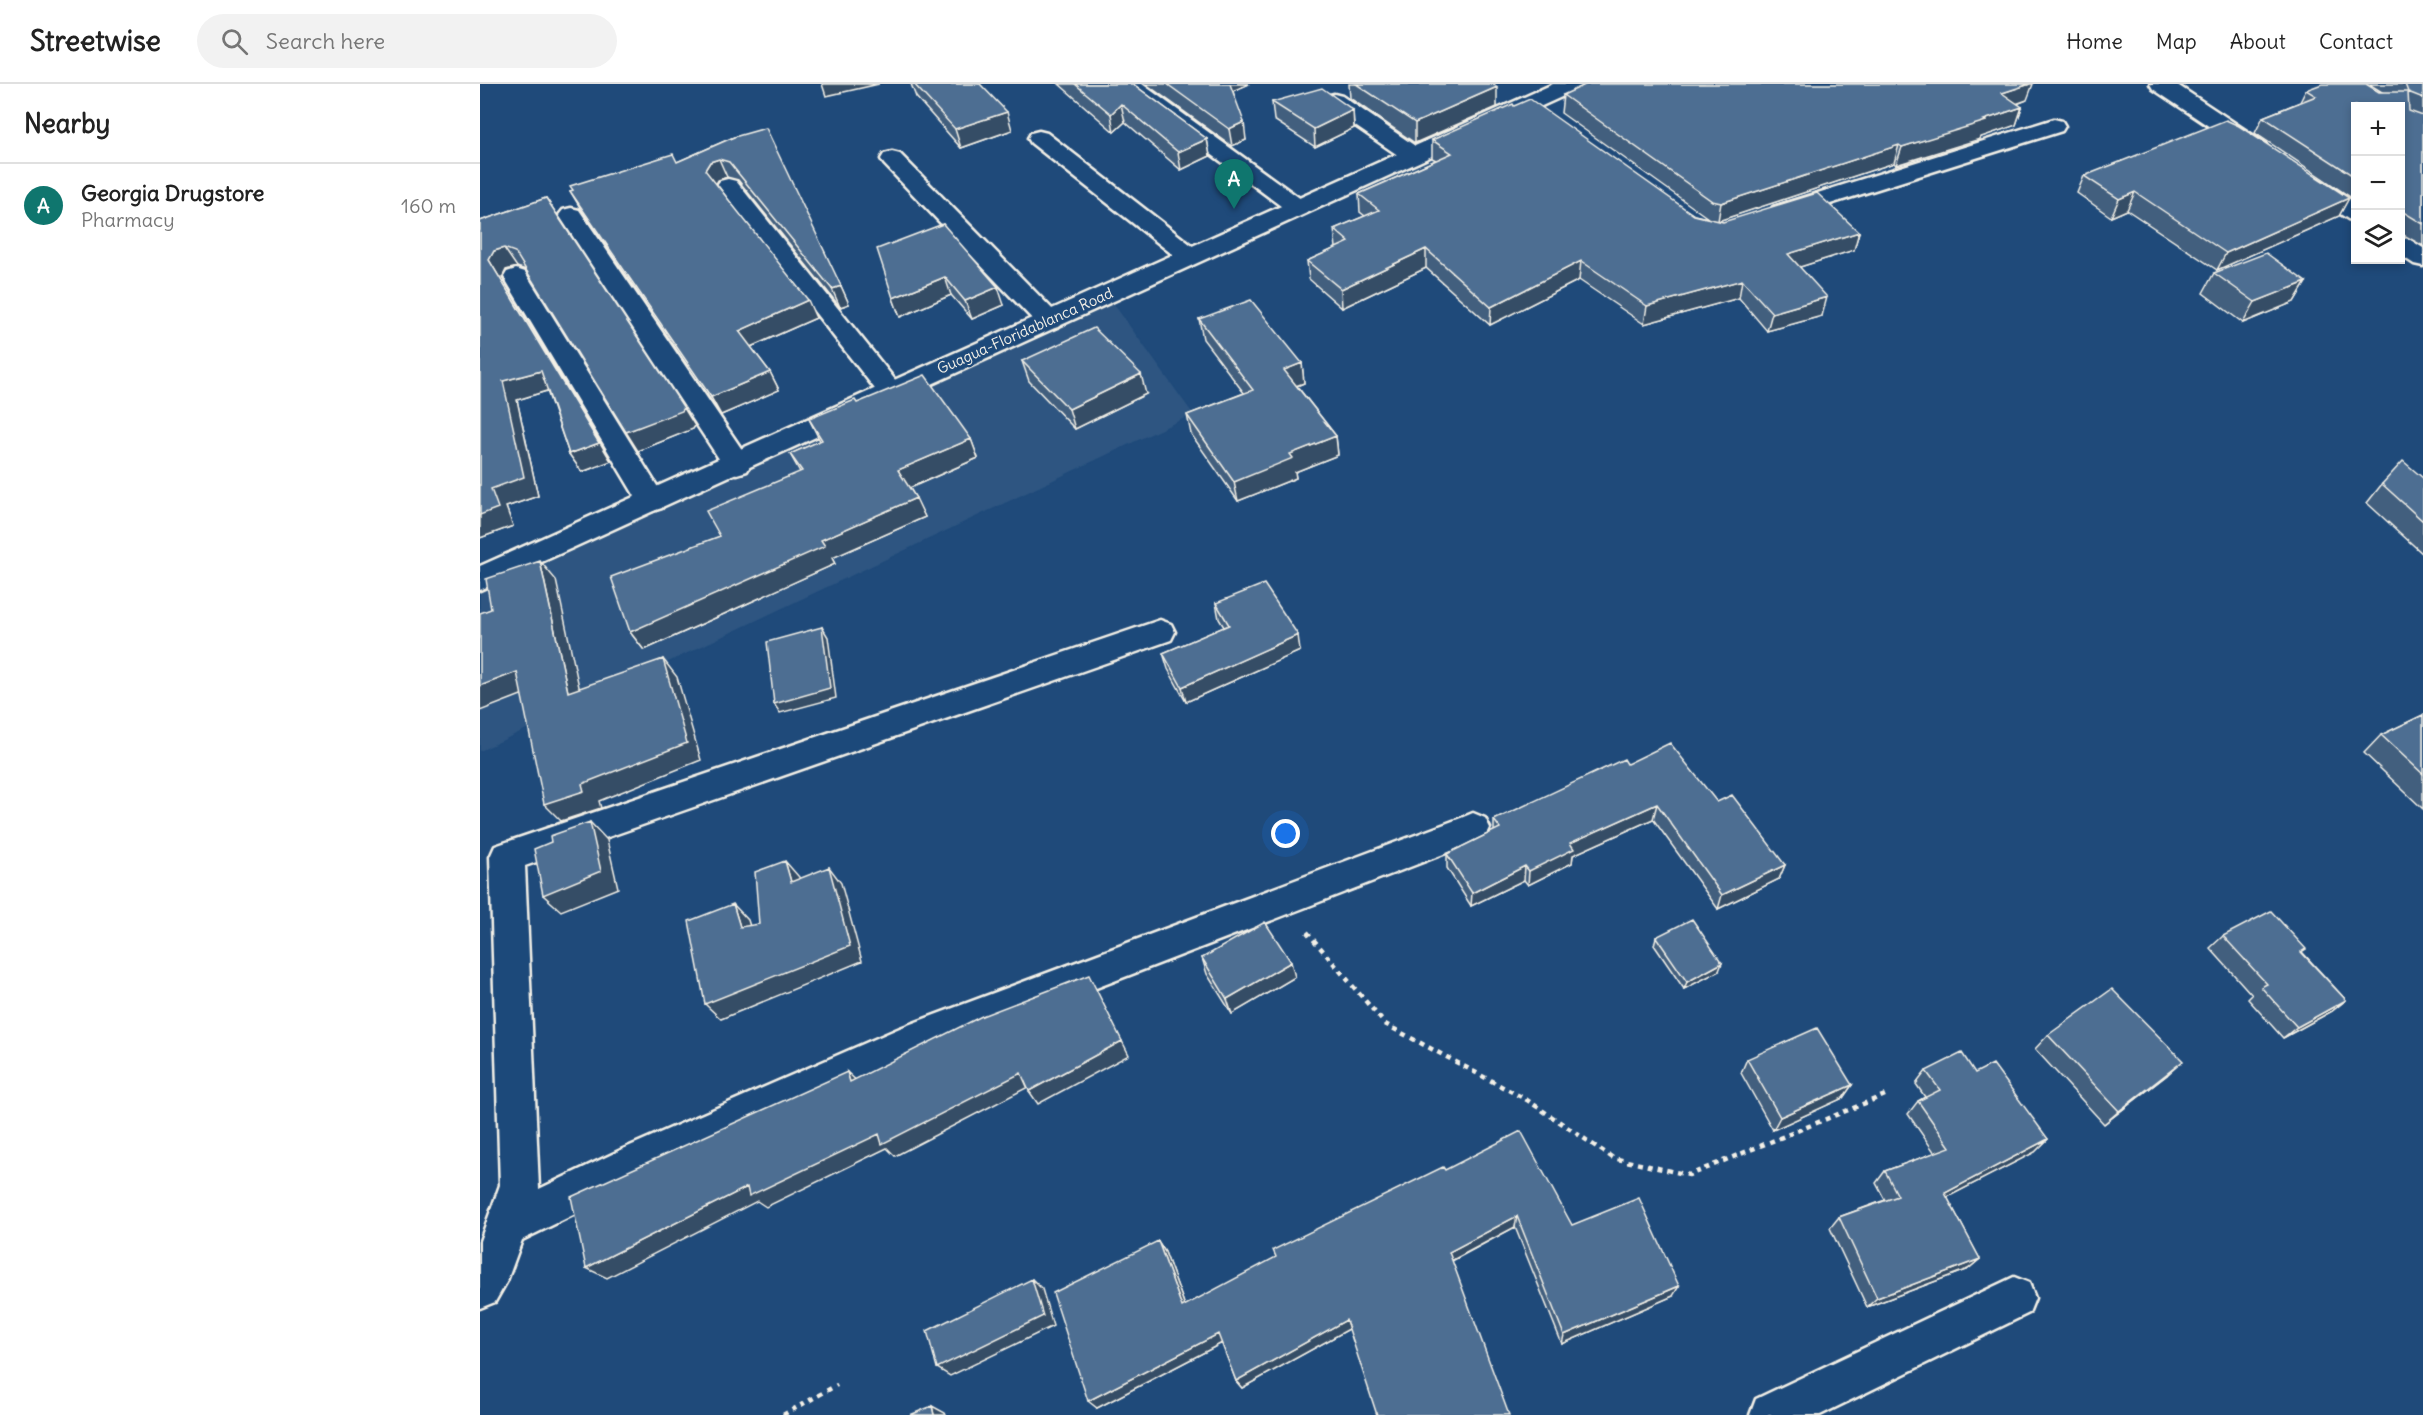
<!DOCTYPE html>
<html lang="en">
<head>
<meta charset="utf-8">
<style>
	:root { --surface:#fff; --page:#f2f2f2; --text:#222; --muted:#767676; --line:#e0e0e0; --accent:#0f766e }
	body { margin:0; font-family:Delius,sans-serif; background:var(--page); color:var(--text) }
	.controls { position:absolute; right:18px; top:18px; display:grid; overflow:hidden; border-radius:0px; box-shadow:0 3px 9px #0003 }
	.controls button { width:54px; height:54px; display:grid; place-items:center; padding:0; border:0; border-bottom:2px solid var(--line); background:var(--surface); color:var(--text); font:30px sans-serif }
	.you { position:absolute; left:806px; top:750px; width:21px; height:21px; margin:-15px; border:4px solid #fff; border-radius:50%; background:#1a73e8; box-shadow:0 0 0 9px #1a73e833 }
	.badge { display:grid; place-items:center; width:39px; height:39px; border-radius:50%; background:var(--accent); color:#fff; font-size:20px; font-weight:700 }
	.pin { position:absolute; translate:-50% -50px; filter:drop-shadow(0 2px 3px #0008) }
	.pin::after { content:''; position:absolute; top:32px; width:21px; height:18px; background:inherit; clip-path:polygon(0 0,100% 0,50% 100%) }
	.list { margin:0; padding:0; list-style:none }
	h2 { display:flex; justify-content:space-between; align-items:center; height:78px; margin:0; padding:0 24px; font-size:26px }
	h2 small { font-size:20px; font-weight:400; color:var(--muted) }
	.list li { display:grid; grid-template-columns:39px 1fr auto; gap:18px; align-items:center; box-sizing:border-box; height:84px; padding:0 24px; border-top:2px solid var(--line) }
	.list b { display:block; font-size:22px; white-space:nowrap }
	.list p { margin:0; font-size:20px; white-space:nowrap; color:var(--muted) }
	.list em { font-size:20px; font-style:normal; color:var(--muted) }
	.icon { flex:none; width:33px; height:33px; fill:none; stroke:currentColor; stroke-width:2; stroke-linecap:round; stroke-linejoin:round }
	.map { position:relative; flex:none; width:1943px; height:1331px; overflow:hidden }
	header { display:flex; align-items:center; gap:36px; box-sizing:border-box; height:84px; padding:0 30px; background:var(--surface); border-bottom:2px solid var(--line) }
	header strong { font-size:28px }
	nav { display:flex; gap:33px; margin-inline-start:auto; font-size:21px }
	.search { width:420px; height:54px; background:var(--page); display:flex; align-items:center; gap:15px; box-sizing:border-box; padding:0 21px; border-radius:33px; color:var(--muted); font-size:22px }
	main { display:flex }
	aside { flex:1; background:var(--surface) }
	.map>svg:first-child { display:block }
	.built { fill:#2d5581 }
	.lines { fill:none; stroke-linecap:round; stroke-linejoin:round }
	.street-casing { stroke:#f4f1e8; stroke-width:5 }
	.primary-casing { stroke:#f4f1e8; stroke-width:5 }
	.path { stroke:#f4f1e8; stroke-width:4.5; stroke-dasharray:5 5; stroke-linecap:butt }
	.street { fill:#1f4a7a; fill-rule:evenodd }
	.primary { fill:#1f4a7a; fill-rule:evenodd }
	.wall { fill:#425f7e; stroke:#f4f1e8; stroke-width:1.5 }
	.shaded-wall { fill:#364d66; stroke:#f4f1e8; stroke-width:1.5 }
	.building { fill:#4d6e92; stroke:#f4f1e8; stroke-width:1.5 }
	.labels { text-anchor:middle; stroke-width:4.5; stroke-linejoin:round; paint-order:stroke }
	.far-street-label { font-size:15px; fill:#f4f1e8; stroke:#1f4a7a }
</style>
</head>
<body>
<header>
<strong>Streetwise</strong>
<div class="search"><svg class="icon" aria-label="search" viewBox="0 0 24 24"><circle cx="10" cy="10" r="6"/><path d="M15 15l6 6"/></svg>Search here</div>
<nav><a>Home</a><a>Map</a><a>About</a><a>Contact</a></nav>
</header>
<main>
<aside>
<h2>Nearby<small></small></h2>
<ul class="list">
<li><span class="badge">A</span><div><b>Georgia Drugstore</b><p>Pharmacy</p></div><em>160 m</em></li>
</ul>
</aside>
<div class="map">
<svg width="1943" height="1331" viewBox="0 0 1943 1331">
	<rect width="100%" height="100%" fill="#1f4a7a"/>
	<filter id="ink" filterUnits="userSpaceOnUse"><feTurbulence type="fractalNoise" baseFrequency=".0167" numOctaves="2"/><feDisplacementMap in="SourceGraphic" scale="12" xChannelSelector="R" yChannelSelector="G"/><feConvolveMatrix kernelMatrix="1 2 1 2 8 2 1 2 1" color-interpolation-filters="sRGB"/></filter>
	<g filter="url(#ink)">
		<path class="built" d="M633,219L713,330L0,667V506L325,355Z"/>
		<g class="lines">
			<g class="street-casing">
				<path id="street" d="M637,0H662L825,118L829,123L825,128L817,130L809,128Z
					M1670,0H1696L1785,59L1788,64L1785,69L1777,71L1769,69L1673,5Z
					M854,10L862,12L941,66L944,71L941,76L933,78L925,76L846,22L843,17L846,12Z
					M1574,35L1582,37L1585,42L1582,47L1309,133L1301,135L1293,133L1289,128L1293,123Z
					M559,47L567,49L719,167L722,172L719,177L710,179L701,177L551,59L548,54L551,49Z
					M412,68L420,70L578,231L582,237L578,243L569,245L560,243L404,80L401,75L404,70Z
					M1827,91L1835,93L1876,119V137L1868,135L1819,103L1815,98L1819,93Z
					M248,95L256,97L420,302L424,308L420,314L411,317L402,314L240,107L236,102L240,97Z
					M91,124L99,126L267,373L271,380L267,387L257,390L247,387L79,131L83,126Z
					M1920,153L1929,155L1943,164V182L1934,180L1920,171Z
					M36,185L45,188L48,193L182,410L186,417L182,424L172,427L162,424L24,193L27,188Z
					M680,536L691,540L695,548L691,556L45,782L59,1105L143,1065L420,944L981,734L993,729L1005,734L1010,744L1005,754L445,970L171,1093L42,1156L27,1197L15,1218L0,1224V1157L20,1101L10,773L15,762Z
					M1534,1193L1549,1199L1555,1214L1549,1229L1340,1331H1270L1276,1315Z"/>
			</g>
			<g class="primary-casing">
				<path id="primary" d="M1073,0H1102L1099,5L0,506V482Z"/>
			</g>
			<path class="path" d="M827,848L905,940L1047,1016L1133,1074L1209,1091L1405,1011
				M303,1331L357,1301"/>
			<use href="#street" class="street"/>
			<use href="#primary" class="primary"/>
		</g>
		<path class="wall" d="M431,0H500L532,46L481,64L436,13Z
			M579,0H653L727,55L730,72L701,86L645,38L634,48Z
			M666,0H769L753,7L766,56L752,62Z
			M869,0H1014L1017,23L935,59L870,14Z
			M1889,0H1943V162L1920,149V22H1875V116L1775,49L1783,33L1820,18L1826,6L1902,8Z
			M1083,11L1547,16L1537,20L1542,23L1536,41L1501,53L1500,55L1416,81L1414,79L1238,137L1243,138L1379,148L1374,166L1320,183L1342,232L1287,247L1259,214L1164,240L1099,196L1010,241L946,184L862,224L829,195L827,177L856,164L854,145L885,132L880,128L879,110L956,76L952,74V56L1034,22L1214,131L1228,134L1081,29Z
			M792,18L873,26L874,44L835,63L794,36Z
			M254,53L361,202L369,220L360,223L258,96L247,93L238,96L236,99L336,234L271,263L290,288L299,306L241,331L101,125L90,107L197,78Z
			M1604,92L1869,114L1859,132L1737,186L1647,126L1631,133L1597,109Z
			M66,114L215,342L213,345L158,367L46,186L37,183L26,186L22,194L131,377L102,388L89,370L67,307L37,316L58,412L26,423L33,442L0,454V137Z
			M463,140L524,221L492,235L471,211L420,233L413,214Z
			M1734,189L1826,198L1814,218L1763,239L1723,209Z
			M719,235L822,279L824,299L817,302L856,352L858,371L815,388L816,394L758,417L711,350L707,331L764,309L723,255Z
			M542,277L666,310L595,345L549,297Z
			M377,319L491,355L498,374L430,404L445,433L352,474L355,480L164,566L150,548L320,388L310,370L340,357L329,335Z
			M1943,394V470L1887,419L1902,400Z
			M736,519L820,567L706,618L688,585L683,569L744,543L739,535Z
			M1943,631V725L1884,669L1901,651Z
			M1147,680L1237,718L1305,781L1299,795L1238,825L1173,735L1093,771L1092,779L1048,801L1044,796L991,822L967,784V770L1014,747V736Z
			M1743,852L1822,868L1866,916L1852,927L1803,954L1768,915L1772,911L1730,864Z
			M1176,853L1239,887L1204,905L1174,861Z
			M722,874L815,893L752,930L727,890Z
			M1568,951L1687,991L1624,1040L1555,965Z
			M1267,975L1372,1001L1363,1014L1293,1046L1261,989Z
			M1446,987L1495,989L1568,1055L1555,1068L1467,1113L1500,1175L1488,1185L1387,1223L1350,1144L1359,1133L1405,1116L1396,1099L1405,1087L1455,1069L1428,1030L1438,1017L1445,1013L1436,1000Z
			M965,1086L1092,1141L1193,1212L1082,1260L1035,1143L972,1177L869,1245L762,1304L756,1297L742,1259L617,1324L678,1157L685,1168L705,1222Z"/>
		<path class="shaded-wall" d="M342,0H399L346,12Z
			M749,0H769L750,8Z
			M1550,0H1553L1547,16L1516,27L1522,9Z
			M1017,3V23L935,59V39Z
			M641,20L645,38L634,48L631,30Z
			M1542,23L1536,41L1501,53L1500,55L1416,81L1422,63Z
			M873,26L874,44L835,63L834,45Z
			M527,28L532,46L481,64L475,45Z
			M764,38L766,56L752,62L749,45Z
			M727,55L730,72L701,86L698,68Z
			M1419,61L1414,79L1238,137L1241,119Z
			M239,75L247,93L238,96L234,103L225,86L230,78Z
			M1655,108L1647,126L1631,133L1639,115Z
			M1869,114L1859,132L1737,186L1746,169Z
			M1379,148L1374,166L1304,188L1308,170Z
			M24,164L37,183L26,186L22,194L131,377L102,388L89,370L119,359L9,176L14,167Z
			M946,165V184L862,224L861,205Z
			M1101,177L1099,196L1010,241L1011,223Z
			M465,193L471,211L420,233L413,214Z
			M1262,196L1259,214L1164,240L1167,222Z
			M1826,198L1814,218L1763,239L1775,218Z
			M361,202L369,220L360,223L352,205Z
			M518,203L524,221L492,235L485,217Z
			M1347,213L1342,232L1287,247L1292,229Z
			M328,216L336,234L268,264L259,247Z
			M822,279L824,299L807,305L804,286Z
			M61,287L73,305L37,316L58,412L26,423L33,442L0,454V431L11,405L23,297Z
			M290,288L299,306L241,331L231,313Z
			M661,290L666,310L595,345L589,325Z
			M204,324L215,342L213,345L158,367L146,348Z
			M856,352L858,371L815,388L816,394L758,417L754,398L810,370Z
			M491,355L498,374L427,405L418,386Z
			M436,414L445,433L352,474L355,480L164,566L150,548L341,456Z
			M60,477L76,496L104,626L88,608Z
			M342,543L348,553L356,614L300,629L294,620Z
			M818,551L820,567L706,618L702,603Z
			M183,575L197,593L221,676L119,717L121,724L81,737L64,720L102,700Z
			M37,588L54,606L0,627V602Z
			M1177,720L1173,735L1093,771L1092,779L1048,801L1049,787L1090,759Z
			M110,738L127,756L138,804L81,827L63,811Z
			M305,777L319,793L324,814L311,798Z
			M1305,781L1299,795L1238,825L1242,811Z
			M1045,782L1044,796L991,822L992,809Z
			M349,783L361,799L382,877L241,935L225,920Z
			M253,820L268,836L275,859L260,843Z
			M811,878L815,893L752,930L747,915Z
			M1242,879L1239,887L1204,905L1207,898Z
			M1866,916L1852,927L1803,954L1817,943Z
			M642,957L649,971L558,1020L549,1007Z
			M1703,977L1687,991L1624,1040L1639,1027Z
			M367,988L381,1001L370,998Z
			M541,989L550,1002L415,1072L407,1064L286,1123L277,1117L127,1194L106,1184L267,1103L399,1050Z
			M1372,1001L1363,1014L1293,1046L1300,1033Z
			M1568,1055L1555,1068L1454,1120L1465,1109Z
			M1037,1132L1035,1143L969,1178V1168Z
			M678,1157L685,1168L709,1233L702,1223Z
			M1500,1175L1488,1185L1387,1223L1397,1214Z
			M552,1195L562,1205L573,1242L470,1292L457,1284Z
			M1199,1202L1193,1212L1082,1260L1084,1251Z
			M866,1236L869,1245L762,1304L756,1297Z
			M738,1250L744,1258L617,1324L608,1317Z
			M452,1322L465,1329L466,1331H454Z"/>
		<path class="building" d="M434,0H500L527,28L475,45Z
			M595,0H653L727,55L698,68L641,20L631,30Z
			M687,0H750L764,38L749,45Z
			M876,0H1014L1017,3L935,39Z
			M1107,0H1550L1522,9L1542,23L1504,36L1506,37L1422,63L1419,61L1241,119L1232,117L1083,11Z
			M1842,0H1886L1899,8H1928L1925,0H1943V14L1928,8L1929,27L1943,32V140L1920,126V22H1875V93L1783,33L1836,12L1826,6Z
			M842,4L873,26L834,45L792,18Z
			M1050,15L1214,131L1243,138L1337,109L1379,148L1308,170L1347,213L1292,229L1262,196L1167,222L1101,177L1011,223L946,165L861,205L827,177L869,158L854,145L899,126L879,110L972,69L952,56L1033,20L1034,22Z
			M1746,36L1759,42L1869,114L1746,169L1655,108L1639,115L1604,92Z
			M286,44L361,202L352,205L249,78L239,75L230,78L225,86L328,216L259,247L290,288L231,313L90,107L93,106L90,102L193,70L197,78L254,53Z
			M66,114L204,324L202,327L146,348L35,168L24,164L14,167L9,176L119,359L89,370L61,287L23,297L44,393L11,405L18,424L0,431V137Z
			M463,140L518,203L485,217L465,193L413,214L397,165Z
			M1786,169L1826,198L1775,218L1734,189Z
			M771,216L822,279L804,286L856,352L810,370L813,374L754,398L707,331L773,306L719,235Z
			M614,244L661,290L589,325L542,277Z
			M445,291L491,355L418,386L436,414L341,456L345,462L150,548L131,493L240,452L226,427L322,387L310,370L342,356L329,335L375,316L377,319Z
			M1923,377L1943,394V437L1902,400Z
			M60,477L88,608L183,575L207,659L102,700L104,707L64,720L37,588L0,602V529L11,525L6,495Z
			M784,500L818,551L702,603L683,569L749,541L736,519Z
			M342,543L350,604L294,620L287,558Z
			M1943,631V690L1901,651Z
			M1190,659L1237,718L1252,711L1305,781L1242,811L1177,720L1090,759L1094,765L1049,787L1045,782L992,809L967,770L1020,744L1014,736L1144,675L1147,680Z
			M110,738L121,787L63,811L54,765L71,758L70,752Z
			M305,777L311,798L349,783L370,862L225,920L209,837L253,820L260,843L279,840L275,788Z
			M1791,827L1826,865L1821,868L1866,916L1817,943L1781,903L1787,900L1743,852Z
			M1212,835L1242,879L1207,898L1176,853Z
			M785,838L811,878L747,915L722,874Z
			M609,891L642,957L549,1007L541,989L402,1060L399,1050L269,1112L267,1103L106,1184L91,1113L367,988L370,998L502,932Z
			M1632,905L1703,977L1639,1027L1568,951Z
			M1337,944L1372,1001L1300,1033L1267,975Z
			M1482,969L1495,989L1513,980L1568,1055L1465,1109L1500,1175L1397,1214L1359,1133L1418,1112L1405,1087L1470,1063L1438,1017L1460,1006L1446,987Z
			M1041,1047L1092,1141L1159,1114L1199,1202L1084,1251L1037,1132L969,1168L1029,1331H897L866,1236L756,1297L738,1250L608,1317L573,1209L678,1157L702,1223L796,1173L793,1166L963,1083L965,1086Z
			M552,1195L563,1232L457,1284L447,1247Z
			M452,1322L454,1331H430Z"/>
	</g>
	<g class="labels">
		<g class="far-street-label">
			<text transform="translate(545 247) rotate(-24)" y="5">Guagua-Floridablanca Road</text>
		</g>
	</g>
</svg>
<div class="controls">
<button>+</button>
<button>−</button>
<button><svg class="icon" aria-label="layers" viewBox="0 0 24 24"><path d="M12 4l9 5-9 5-9-5zM3 14l9 5 9-5"/></svg></button>
</div>
<div class="you"></div>
<div class="pin badge" style="left:754px;top:125px">A</div>
</div>
</main>
</body>
</html>
